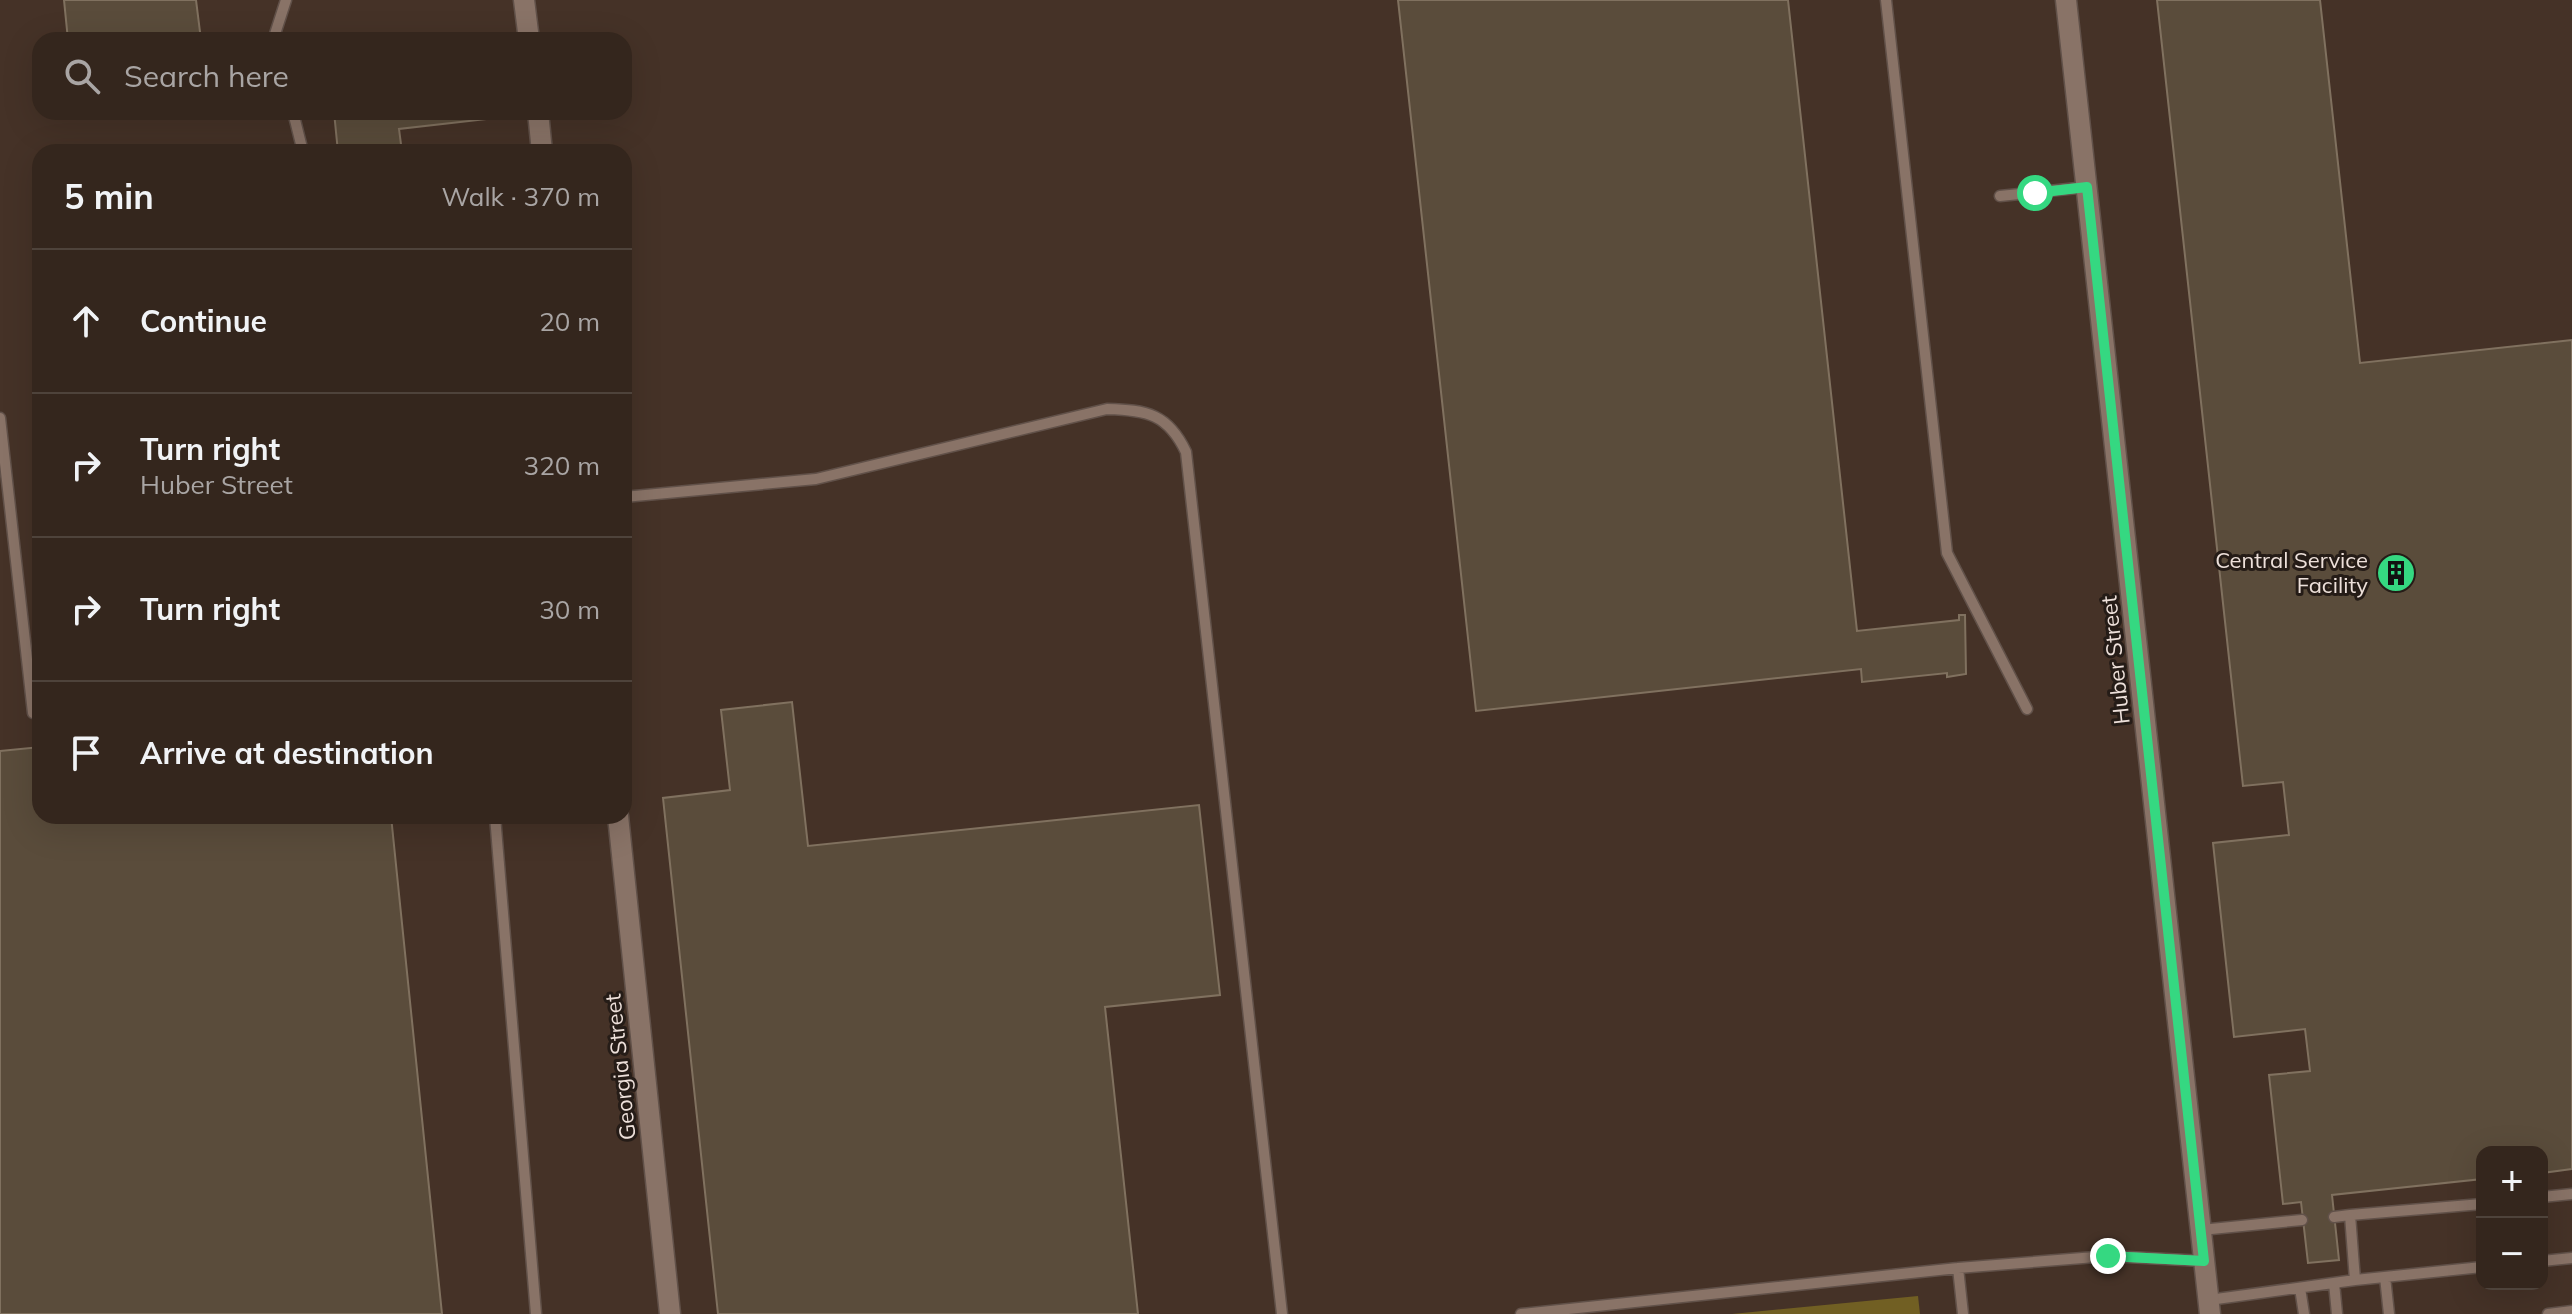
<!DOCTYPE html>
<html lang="en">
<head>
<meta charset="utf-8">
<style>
	:root { --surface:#34261d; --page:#3c2e26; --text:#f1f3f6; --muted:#a9a5a4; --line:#4e433b }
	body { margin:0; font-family:Mulish,sans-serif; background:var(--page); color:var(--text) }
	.controls { position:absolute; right:24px; bottom:24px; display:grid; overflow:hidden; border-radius:16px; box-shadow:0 8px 32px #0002 }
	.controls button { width:72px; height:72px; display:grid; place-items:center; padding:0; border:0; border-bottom:2px solid var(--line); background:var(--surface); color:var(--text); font:40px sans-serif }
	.stop { position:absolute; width:24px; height:24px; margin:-18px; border:6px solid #35d881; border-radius:50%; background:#fff }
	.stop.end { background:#35d881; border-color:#fff; box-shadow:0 2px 8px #0008 }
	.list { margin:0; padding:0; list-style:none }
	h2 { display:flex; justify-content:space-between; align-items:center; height:104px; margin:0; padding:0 32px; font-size:34px }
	h2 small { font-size:26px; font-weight:400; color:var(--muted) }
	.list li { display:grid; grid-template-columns:52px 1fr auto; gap:24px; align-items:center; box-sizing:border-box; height:144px; padding:0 32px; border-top:2px solid var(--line) }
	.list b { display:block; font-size:30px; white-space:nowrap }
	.list p { margin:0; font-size:26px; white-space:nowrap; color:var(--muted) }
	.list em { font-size:26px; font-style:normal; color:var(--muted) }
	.icon { flex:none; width:44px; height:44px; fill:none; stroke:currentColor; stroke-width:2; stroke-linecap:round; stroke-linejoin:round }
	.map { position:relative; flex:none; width:2572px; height:1314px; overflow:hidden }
	.search { position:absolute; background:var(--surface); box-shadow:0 8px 32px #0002; left:32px; top:32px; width:600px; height:88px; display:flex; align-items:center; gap:20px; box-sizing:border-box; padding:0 28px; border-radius:24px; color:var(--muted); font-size:30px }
	.panel { position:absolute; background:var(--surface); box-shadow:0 8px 32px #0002; left:32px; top:144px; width:600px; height:680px; border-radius:24px }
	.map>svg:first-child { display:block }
	.green { fill:#715f23 }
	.building { fill:#5a4c3b; stroke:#80715f; stroke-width:2 }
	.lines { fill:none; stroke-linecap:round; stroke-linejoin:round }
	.lane-casing { stroke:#615149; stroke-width:13 }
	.street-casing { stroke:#615149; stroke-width:23 }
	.lane { stroke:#897367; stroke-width:10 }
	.street { stroke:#897367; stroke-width:20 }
	.route { stroke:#35d881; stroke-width:10 }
	.labels { text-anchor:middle; stroke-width:6; stroke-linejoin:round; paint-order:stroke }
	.poi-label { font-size:22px; fill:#ede0da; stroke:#251c17; text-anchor:end }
	.street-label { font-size:22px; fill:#ede0da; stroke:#251c17 }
</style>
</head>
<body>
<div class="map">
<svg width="2572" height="1314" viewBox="0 0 2572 1314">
	<rect width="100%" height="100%" fill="#453227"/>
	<path class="green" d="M1918,1296L1920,1314H1732Z"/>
	<path class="building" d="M64,0H196L201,40H68Z
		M1398,0H1788L1857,631L1959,620V615H1965L1966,674L1947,677V673L1862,682L1861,669L1476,711Z
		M2157,0H2320L2360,363L2572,340V1169L2542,1173V1152H2482V1179L2332,1195L2339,1260L2308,1263L2301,1202L2283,1204L2269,1075L2310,1071L2305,1029L2234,1037L2213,843L2289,835L2283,782L2243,786Z
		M311,112H504L505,117L399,129L402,152H338L334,112L312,115Z
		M792,702L808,846L1199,805L1220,995L1105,1007L1138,1314H718L663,798L730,790L721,710Z
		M40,747V816H391L442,1314H0V751Z"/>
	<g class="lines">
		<g class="lane-casing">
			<path id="lane" d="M1886,0L1947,553L2027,709
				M276,40L275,34L286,0
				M293,112L303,152
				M2000,196L2087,187
				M0,418L33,713L40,712
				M624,497L816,479L1107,409C1147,410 1168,414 1186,452L1282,1314
				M495,816L536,1314
				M2542,1197L2572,1194
				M2334,1217L2350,1215
				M2201,1230L2302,1220
				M2542,1261L2572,1258
				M1958,1268L1963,1314
				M2385,1277L2389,1314
				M2355,1280L2482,1267
				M2334,1283L2337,1314
				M2300,1288L2304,1314
				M2209,1300L2355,1280L2350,1215L2482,1204
				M1521,1314L1958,1268L2108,1256L2204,1261
				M2548,1314L2572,1311"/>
		</g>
		<g class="street-casing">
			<path id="street" d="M524,0L529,40
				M2066,0L2210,1314
				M538,112L542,152
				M618,816L670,1314"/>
		</g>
		<use href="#lane" class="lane"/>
		<use href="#street" class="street"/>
	</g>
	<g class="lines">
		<path class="route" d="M2035,193L2087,187L2204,1261L2108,1256"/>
	</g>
	<defs>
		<g id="building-disc" transform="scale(2)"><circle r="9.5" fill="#35d881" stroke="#251c17"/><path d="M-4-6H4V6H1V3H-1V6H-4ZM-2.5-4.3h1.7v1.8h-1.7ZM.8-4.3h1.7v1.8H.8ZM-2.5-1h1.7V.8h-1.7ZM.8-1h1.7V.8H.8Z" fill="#111"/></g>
	</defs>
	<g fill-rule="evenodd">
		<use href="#building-disc" x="2396" y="573"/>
	</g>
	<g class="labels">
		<g class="poi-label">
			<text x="2368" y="568">Central Service<tspan x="2368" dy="25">Facility</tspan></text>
		</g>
		<g class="street-label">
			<text transform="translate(2115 660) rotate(-96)" y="8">Huber Street</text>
			<text transform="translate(620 1067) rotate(-96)" y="8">Georgia Street</text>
		</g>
	</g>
</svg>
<div class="controls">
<button>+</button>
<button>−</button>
</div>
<div class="stop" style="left:2035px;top:193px"></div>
<div class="stop end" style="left:2108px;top:1256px"></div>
<div class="search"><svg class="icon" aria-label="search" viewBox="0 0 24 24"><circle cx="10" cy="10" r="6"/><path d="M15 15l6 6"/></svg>Search here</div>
<section class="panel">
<h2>5 min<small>Walk · 370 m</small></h2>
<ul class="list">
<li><svg class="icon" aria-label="ahead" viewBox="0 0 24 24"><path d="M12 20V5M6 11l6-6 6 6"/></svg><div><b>Continue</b></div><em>20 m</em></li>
<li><svg class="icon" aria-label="right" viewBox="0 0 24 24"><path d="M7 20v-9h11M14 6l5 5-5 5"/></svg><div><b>Turn right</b><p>Huber Street</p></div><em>320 m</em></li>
<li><svg class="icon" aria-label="right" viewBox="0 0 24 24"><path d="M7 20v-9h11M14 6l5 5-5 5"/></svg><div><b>Turn right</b></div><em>30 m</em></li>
<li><svg class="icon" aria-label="arrive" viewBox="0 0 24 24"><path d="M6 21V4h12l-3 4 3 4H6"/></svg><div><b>Arrive at destination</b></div></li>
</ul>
</section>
</div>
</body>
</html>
